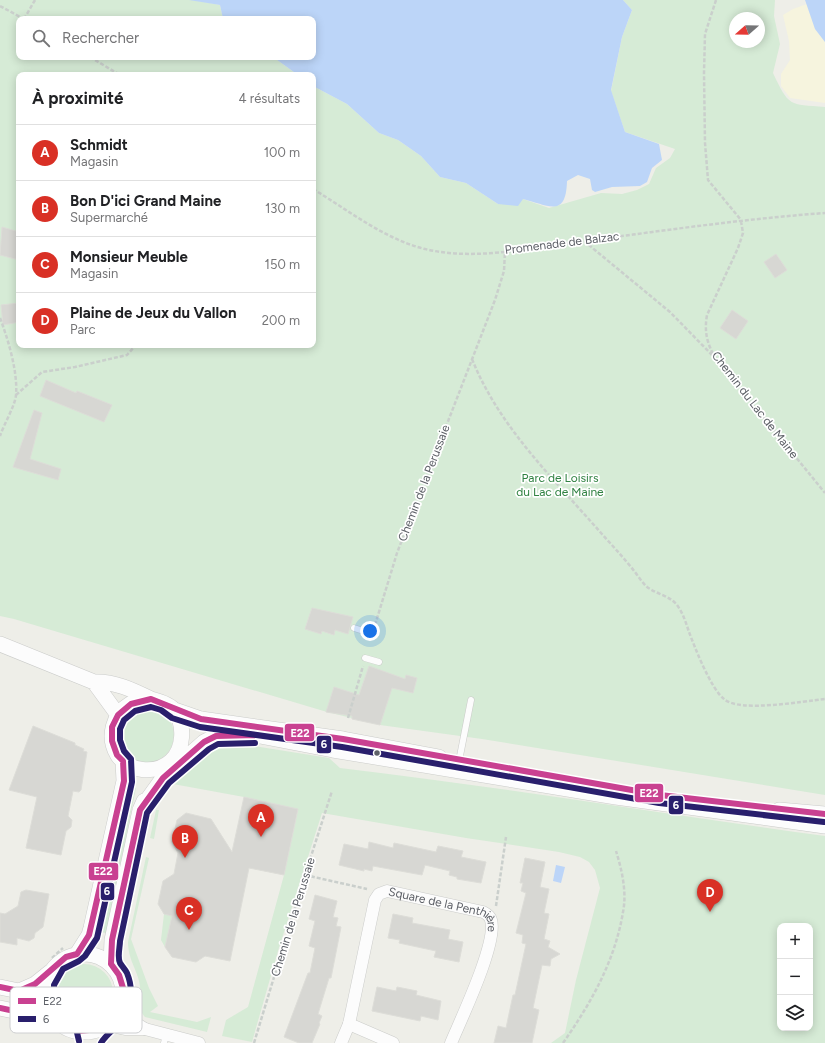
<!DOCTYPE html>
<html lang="fr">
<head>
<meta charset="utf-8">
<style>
	:root { --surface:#fff; --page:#f2f2f2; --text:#202124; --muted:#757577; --line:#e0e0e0; --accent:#d93025 }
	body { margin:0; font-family:Figtree,sans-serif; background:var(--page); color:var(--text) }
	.controls { position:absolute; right:12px; bottom:12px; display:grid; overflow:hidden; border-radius:8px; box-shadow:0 2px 10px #0003 }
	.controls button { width:36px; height:36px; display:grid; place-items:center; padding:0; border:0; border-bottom:1px solid var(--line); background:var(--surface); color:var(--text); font:20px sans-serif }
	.compass { position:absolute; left:729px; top:12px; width:36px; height:36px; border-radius:50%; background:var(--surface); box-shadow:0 2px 10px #0003; rotate:250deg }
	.you { position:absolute; left:370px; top:631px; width:14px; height:14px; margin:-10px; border:3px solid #fff; border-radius:50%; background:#1a73e8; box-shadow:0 0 0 6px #1a73e833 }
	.badge { display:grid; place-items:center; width:26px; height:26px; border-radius:50%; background:var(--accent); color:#fff; font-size:13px; font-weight:700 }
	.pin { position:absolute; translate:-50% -33px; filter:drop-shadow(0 1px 2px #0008) }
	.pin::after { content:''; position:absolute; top:21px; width:14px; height:12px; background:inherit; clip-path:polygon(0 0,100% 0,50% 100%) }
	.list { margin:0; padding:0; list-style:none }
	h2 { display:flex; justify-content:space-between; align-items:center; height:52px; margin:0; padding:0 16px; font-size:17px }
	h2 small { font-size:13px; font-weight:400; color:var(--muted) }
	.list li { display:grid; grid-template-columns:26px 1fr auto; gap:12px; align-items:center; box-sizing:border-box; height:56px; padding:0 16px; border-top:1px solid var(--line) }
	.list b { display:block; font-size:15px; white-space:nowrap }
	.list p { margin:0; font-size:13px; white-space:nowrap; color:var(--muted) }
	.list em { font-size:13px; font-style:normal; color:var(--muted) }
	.icon { flex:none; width:22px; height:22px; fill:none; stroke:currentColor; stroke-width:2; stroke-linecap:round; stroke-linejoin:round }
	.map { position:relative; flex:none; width:825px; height:1043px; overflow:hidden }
	.search { position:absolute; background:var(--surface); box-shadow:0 2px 10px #0003; left:16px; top:16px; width:300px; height:44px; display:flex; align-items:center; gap:10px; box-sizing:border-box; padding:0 14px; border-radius:8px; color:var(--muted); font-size:15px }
	.panel { position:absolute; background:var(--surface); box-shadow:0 2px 10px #0003; left:16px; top:72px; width:300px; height:276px; border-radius:8px }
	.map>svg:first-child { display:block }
	.green { fill:#d6ebd6; fill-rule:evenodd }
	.sand { fill:#f6f4de }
	.water { fill:#bcd5f8 }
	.building { fill:#d7d7d3; stroke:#ddddd8 }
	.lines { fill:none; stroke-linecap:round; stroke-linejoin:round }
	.service-casing { stroke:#cbccca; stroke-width:7 }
	.minor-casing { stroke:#cbccca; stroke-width:13 }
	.tertiary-casing { stroke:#cbccca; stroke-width:16 }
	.path { stroke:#cacfcc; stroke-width:2.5; stroke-dasharray:4 2; stroke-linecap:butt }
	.service { stroke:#fcfcfc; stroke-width:6 }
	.minor { stroke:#fcfcfc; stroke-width:12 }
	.tertiary { stroke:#fcfcfc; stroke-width:15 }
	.bus-1-casing { stroke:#fff; stroke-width:9 }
	.bus-2-casing { stroke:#fff; stroke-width:9 }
	.bus-1 { stroke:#c94191; stroke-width:6 }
	.bus-2 { stroke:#291f6c; stroke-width:6 }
	.bus-dot { fill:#5d6067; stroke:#fff; stroke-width:1.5 }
	.labels { text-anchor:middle; stroke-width:3.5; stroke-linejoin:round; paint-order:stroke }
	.street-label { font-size:12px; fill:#5d6067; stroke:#fff }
	.park-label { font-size:12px; fill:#308242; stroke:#fff }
	.key { fill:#fff; stroke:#cecfd1; stroke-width:1 }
	.key-label { font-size:11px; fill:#5d6067 }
	.line-badge { stroke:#fff; stroke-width:1.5 }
	.badge-label { font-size:11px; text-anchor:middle; font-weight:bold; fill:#fff }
</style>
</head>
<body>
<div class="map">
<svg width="825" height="1043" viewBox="0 0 825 1043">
	<rect width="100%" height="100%" fill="#eeeee8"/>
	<path class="green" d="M0,0H194L220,5L223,19H19V57H273L298,75H19V345H313V86L347,104L379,133L398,140L421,156L440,177L466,183L498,204L523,199L549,208L601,193L622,194L637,190L649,184L656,168L670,158L675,149L625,132L611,91L622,37L632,10L623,0H775L774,16L780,44L773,73C789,107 789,104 825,107V795L482,739L380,725L327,712L14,619L0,616ZM735,18H759V42H735Z
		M118 735a28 28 0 1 1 56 0a28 28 0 1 1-56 0Z
		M241,744L329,758L340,768C502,787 663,814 825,836V1043H551L565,1033L576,980L600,888L595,870L589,862L580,857L559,852L466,838L322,813L278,951L252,1042L222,1036L226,1020L248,1007L284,875L298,810L244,797L173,784L205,755L219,746ZM780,926H810V1028H780Z
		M126,785L136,788L106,933L95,931Z
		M156,810H159L154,839L150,838Z
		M146,857L149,858L131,939L149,988L158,1006L150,1012L197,1022L211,1017L207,1032L145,1017C136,1007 141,999 140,987C139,972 128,961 128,942Z
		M164,914L172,916L165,947L161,940Z
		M55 993a29 29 0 1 1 58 0a29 29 0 1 1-58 0Z"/>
	<path class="sand" d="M807,4L815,29L825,42V103L790,98L781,86V74L790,60L789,41L783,15L793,9Z"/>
	<path class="water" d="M189,0H623L632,10L622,37L611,90L625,132L659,144L662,160L652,168L647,182L640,186L612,187L595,192L592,190L590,179L578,175L567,181C566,219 548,205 523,199L518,206L498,204L466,183L440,177L421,156L398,140L379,133L347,104L313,86V75H298L273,57H313V19H223L220,5Z
		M805,0H825V42L815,29Z
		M556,865L565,867L561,883L553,881Z"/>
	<path class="building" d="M2,227L19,232V260L0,255Z
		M776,254L787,270L775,278L764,262Z
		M19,303V322L3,325L1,305Z
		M732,310L748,321L736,339L720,328Z
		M46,380L76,393L77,391L112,405L104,422L40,396Z
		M34,410L42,413L30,459L61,469L58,480L13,467Z
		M312,608L353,617L348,634L335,630L334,635L322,631L321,634L305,629Z
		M369,666L405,679L406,675L417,678L413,693L392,688L380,725L352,719V716L326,712L334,687L359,695Z
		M33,726L75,743V745L84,749L83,751L87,752L81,790L79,792L73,791L68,816L72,820L71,827L66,831L61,855L26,848L37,797L9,790Z
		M244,797L298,809L284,875L249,868L230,961L205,956L196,962L172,957L165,947L172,916L164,914L158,904L163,881L174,874L178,853L172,842L177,820L186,813L211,819L232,852Z
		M369,842L393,848L394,843L436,852L438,846L463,851L461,857L486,862L481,883L457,879V877L449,875L450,871L425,865L422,875L373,866L372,871L364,869V871L339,865L344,844L368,849Z
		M525,858L545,862L540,887L549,889L544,913L549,914L544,939L550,941L548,947L560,954L551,959L550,966L542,965L533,1008L539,1010L532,1043H494L498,1026L506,1028L513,995H515L526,944L522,943L523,935L516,933L526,893L521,891L523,883H520Z
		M26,890L49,894L43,927L35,933L34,938L29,941L17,938V945L0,942V913L5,914L18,906L21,892Z
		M315,895L337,901L333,917L338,918L336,926L341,927L331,978H329L318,1014L322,1016L319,1023L320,1024L312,1043H299L284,1037L308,973H310L315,948L309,946L315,921L309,919Z
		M393,914L413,918L412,923L450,930L448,939L463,942L459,962L434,957L436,951L399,943L400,940L388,938Z
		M377,987L396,991L397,987L417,991L416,995L441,1001L438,1020L421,1016L420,1021L372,1011Z"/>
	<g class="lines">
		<g class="service-casing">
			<path id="service" d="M354,628L373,634
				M365,658L379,662
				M459,761L471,700
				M164,1043L166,1034"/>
		</g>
		<g class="minor-casing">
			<g id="minor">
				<path d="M122,1001L137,1024L145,1029"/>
				<path d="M349,1024L393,1043"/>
				<path d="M106,1025L125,1029H145L199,1043"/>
				<path id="s1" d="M341,1043L349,1024L375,900L379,894L387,891L483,912C487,914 490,916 491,920C498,942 461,1019 451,1043"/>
			</g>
		</g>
		<g class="tertiary-casing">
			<path id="tertiary" d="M0,644L94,682C114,681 133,690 151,699
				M94,682L118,715
				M151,699C159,701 170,704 175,711C185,725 184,749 171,761C156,775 127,772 117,754C107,737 113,714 130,704C136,701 144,700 151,699Z
				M175,710L201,719L343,739L439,757
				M140,810L163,778L204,742L216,736L241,734L260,736L333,750L616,797L825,826
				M779,810L825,814
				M77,954L89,935L91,928L124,781L123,761
				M45 993a39 39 0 1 1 78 0a39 39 0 1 1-78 0Z
				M111,964L112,940L140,810L144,801
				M0,987L19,991L35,984L50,972
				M0,1008L56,1020"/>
		</g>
		<path class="path" d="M716,0L705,34L704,73L705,143L708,180L741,220
			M0,6L24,19
			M24,19L35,0
			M90,57L120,75
			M313,189C348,210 384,239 425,249C474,261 529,248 578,242C660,231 742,219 825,213
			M741,221L743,233L738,248L707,315C704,332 707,344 716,359L825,493
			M584,241L670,312L713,356
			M0,318C8,339 18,372 16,395C15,406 4,424 0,436
			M472,359C499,427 554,479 601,533C611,544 621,555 631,567C636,573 641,581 646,586C655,594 669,595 677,605C683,613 686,623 689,632C695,648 711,689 724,699C739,713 804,701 825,699
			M16,395L42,372L75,367L127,355L136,345
			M375,625L397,553L495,300L504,271L505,251
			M348,718L363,666
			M305,875L367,889
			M496,906L506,837
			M52,958L63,948
			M254,1043L305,875L332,791
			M563,1043C591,1003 615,961 623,912C627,893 622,870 616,851"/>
		<use href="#service" class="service"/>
		<use href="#minor" class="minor"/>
		<use href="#tertiary" class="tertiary"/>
		<g class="bus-1-casing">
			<path id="bus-1" d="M0,987L19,991L35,984L66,957L77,954L89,935L124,781L123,761L117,755L112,741V727L118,715L131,704L151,699L201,719L343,739L660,795L825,814
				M0,1008L56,1020L68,1028L78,1031L100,1029L110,1022L117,1013L122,1001L123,988L119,975L111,964L112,940L140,810L163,778L204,742L216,736L256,735"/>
		</g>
		<g class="bus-2-casing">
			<path id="bus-2" d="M79,1041L75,1024L62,1015L57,1009L54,997V985L63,969L79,961L85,956L97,938L132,782L131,759L124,751L120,740V729L124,720L135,711L151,707L161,710L172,718L200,727L342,747L659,803L824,822
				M101,1043C107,1033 117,1028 123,1018C132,1004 133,988 127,973C125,969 122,966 120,963C117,957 120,947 120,941L147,813L169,783L209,749L218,744L255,743"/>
		</g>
		<use href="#bus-1" class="bus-1"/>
		<use href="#bus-2" class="bus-2"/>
	</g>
	<circle class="bus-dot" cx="377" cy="753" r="3.5"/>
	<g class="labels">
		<g class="street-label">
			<text transform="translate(562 243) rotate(-7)" y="4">Promenade de Balzac</text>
			<text transform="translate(755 405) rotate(52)" y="4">Chemin du Lac de Maine</text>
			<text transform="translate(424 483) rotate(-69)" y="4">Chemin de la Perussaie</text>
			<text dy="4" stroke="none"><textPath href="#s1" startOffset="225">Square de la Penthière</textPath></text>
			<text transform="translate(293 917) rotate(-73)" y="4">Chemin de la Perussaie</text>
		</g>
		<g class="park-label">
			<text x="560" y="482">Parc de Loisirs<tspan x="560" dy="14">du Lac de Maine</tspan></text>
		</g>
	</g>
	<rect x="10" y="987" width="132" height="46" rx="6" class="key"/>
	<rect x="18" y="998" width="18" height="6" fill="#c94191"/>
	<rect x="18" y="1016" width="18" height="6" fill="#291f6c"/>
	<g class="key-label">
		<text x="43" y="1005">E22</text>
		<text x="43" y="1023">6</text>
	</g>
	<g class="line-badge">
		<rect x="284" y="723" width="31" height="19" rx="4" fill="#c94191"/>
		<rect x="316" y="735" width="16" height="19" rx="4" fill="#291f6c"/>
		<rect x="634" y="783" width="30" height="20" rx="4" fill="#c94191"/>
		<rect x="668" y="795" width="16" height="20" rx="4" fill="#291f6c"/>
		<rect x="88" y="862" width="31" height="19" rx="4" fill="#c94191"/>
		<rect x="100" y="882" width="15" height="19" rx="4" fill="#291f6c"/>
	</g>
	<g class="badge-label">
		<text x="300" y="737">E22</text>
		<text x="324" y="748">6</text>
		<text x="649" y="797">E22</text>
		<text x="676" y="809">6</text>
		<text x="103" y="875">E22</text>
		<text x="107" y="895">6</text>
	</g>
</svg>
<div class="controls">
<button>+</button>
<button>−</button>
<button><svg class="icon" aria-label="layers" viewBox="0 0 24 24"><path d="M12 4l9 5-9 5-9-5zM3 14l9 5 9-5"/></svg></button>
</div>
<svg class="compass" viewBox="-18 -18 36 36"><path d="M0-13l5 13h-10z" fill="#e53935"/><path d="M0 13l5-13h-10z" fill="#757577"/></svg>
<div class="you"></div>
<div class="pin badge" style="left:261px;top:837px">A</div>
<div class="pin badge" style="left:185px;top:858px">B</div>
<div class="pin badge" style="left:189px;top:930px">C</div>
<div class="pin badge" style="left:710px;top:912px">D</div>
<div class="search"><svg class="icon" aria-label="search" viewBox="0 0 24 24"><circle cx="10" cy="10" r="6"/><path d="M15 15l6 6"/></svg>Rechercher</div>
<section class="panel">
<h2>À proximité<small>4 résultats</small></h2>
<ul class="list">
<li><span class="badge">A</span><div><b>Schmidt</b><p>Magasin</p></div><em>100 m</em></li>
<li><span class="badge">B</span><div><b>Bon D'ici Grand Maine</b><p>Supermarché</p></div><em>130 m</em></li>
<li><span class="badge">C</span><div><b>Monsieur Meuble</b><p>Magasin</p></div><em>150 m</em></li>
<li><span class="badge">D</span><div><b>Plaine de Jeux du Vallon</b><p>Parc</p></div><em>200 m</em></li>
</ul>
</section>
</div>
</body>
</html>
